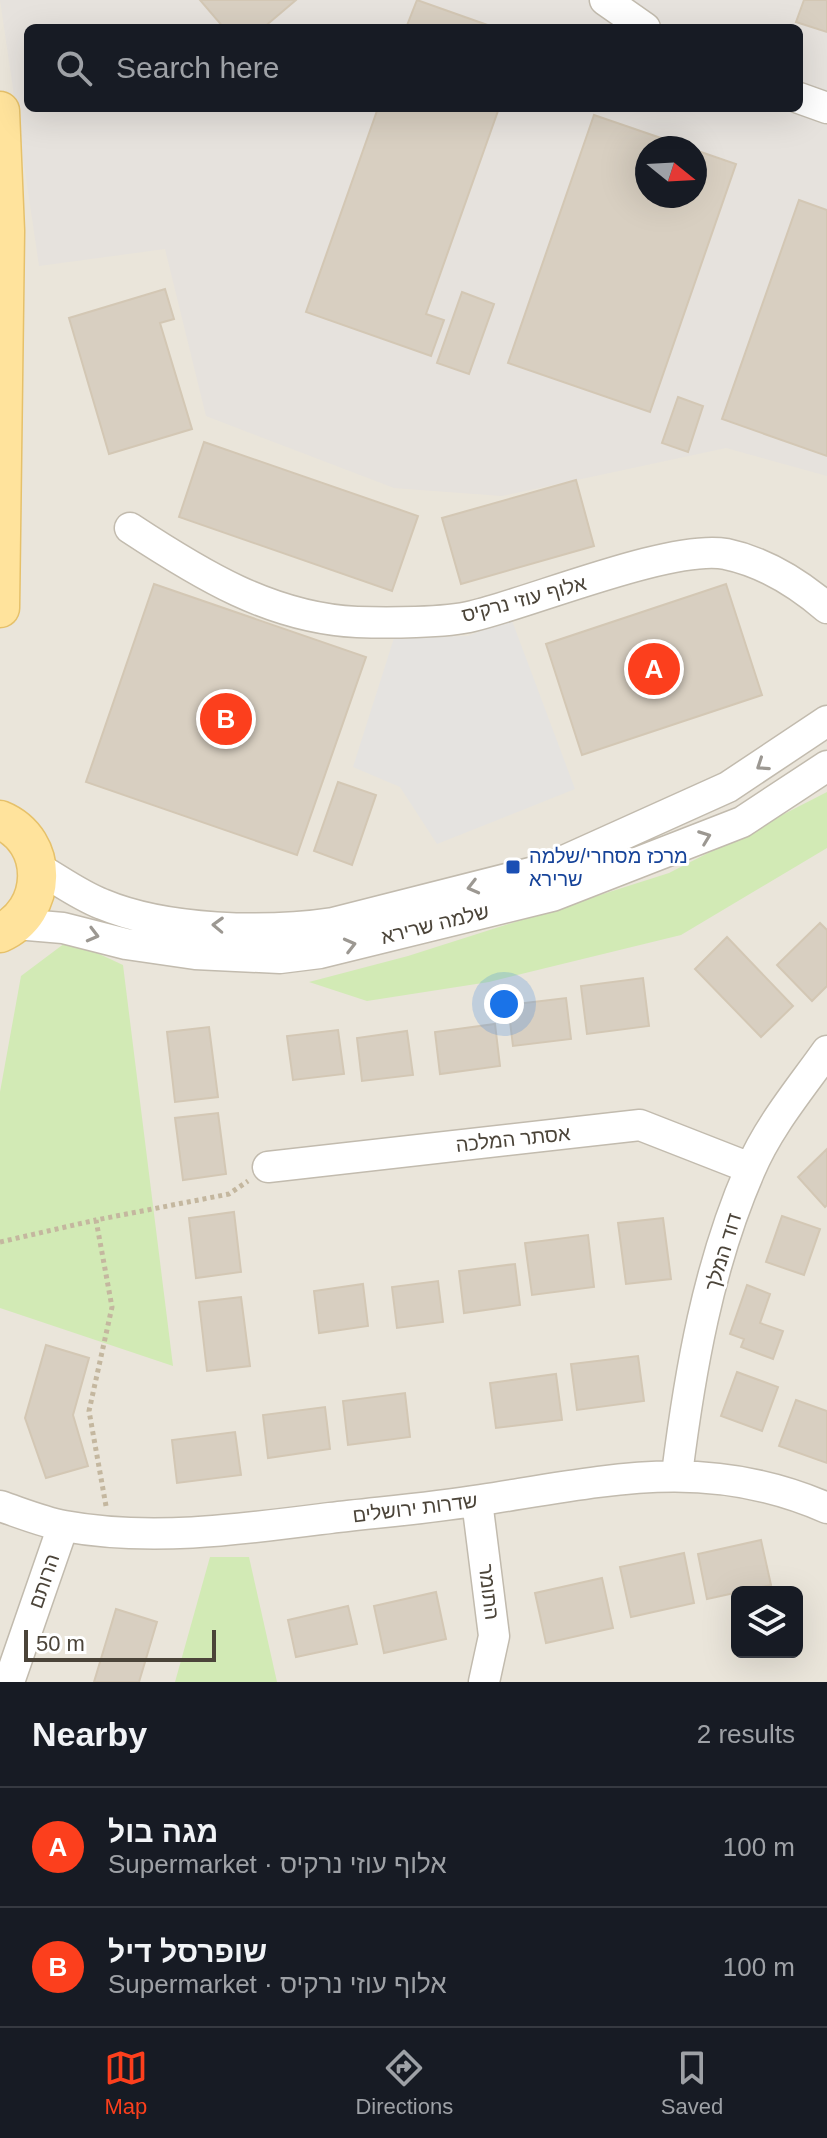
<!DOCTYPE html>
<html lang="en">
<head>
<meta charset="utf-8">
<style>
	:root { --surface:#171b24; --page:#20242c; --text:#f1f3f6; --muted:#9ea1a6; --line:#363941; --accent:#fc3f1d }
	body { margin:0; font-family:Arial,"Noto Sans Hebrew",sans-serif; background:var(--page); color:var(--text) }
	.controls { position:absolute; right:24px; bottom:24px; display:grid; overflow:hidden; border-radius:12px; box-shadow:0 8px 32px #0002 }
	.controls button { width:72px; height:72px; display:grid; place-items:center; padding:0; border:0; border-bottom:2px solid var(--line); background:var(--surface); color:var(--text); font:40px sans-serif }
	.compass { position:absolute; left:635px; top:136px; width:72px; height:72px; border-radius:50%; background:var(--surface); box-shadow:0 8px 32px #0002; rotate:108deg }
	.scale { position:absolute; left:24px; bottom:20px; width:192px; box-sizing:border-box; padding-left:8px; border:4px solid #4b4439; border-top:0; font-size:22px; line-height:28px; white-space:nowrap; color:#4b4439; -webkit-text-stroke:6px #fff; paint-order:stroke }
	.you { position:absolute; left:504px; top:1004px; width:28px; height:28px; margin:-20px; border:6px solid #fff; border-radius:50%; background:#1a73e8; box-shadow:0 0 0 12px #1a73e833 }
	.badge { display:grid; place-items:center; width:52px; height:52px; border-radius:50%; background:var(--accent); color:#fff; font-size:26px; font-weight:700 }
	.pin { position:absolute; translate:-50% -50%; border:4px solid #fff; box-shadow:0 2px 8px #0006 }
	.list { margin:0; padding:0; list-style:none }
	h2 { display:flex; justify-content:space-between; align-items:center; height:104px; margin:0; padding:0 32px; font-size:34px }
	h2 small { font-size:26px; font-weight:400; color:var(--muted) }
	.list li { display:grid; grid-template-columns:52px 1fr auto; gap:24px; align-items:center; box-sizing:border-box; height:120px; padding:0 32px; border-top:2px solid var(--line) }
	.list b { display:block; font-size:30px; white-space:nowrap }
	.list p { margin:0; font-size:26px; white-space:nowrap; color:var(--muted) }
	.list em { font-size:26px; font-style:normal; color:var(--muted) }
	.icon { flex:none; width:44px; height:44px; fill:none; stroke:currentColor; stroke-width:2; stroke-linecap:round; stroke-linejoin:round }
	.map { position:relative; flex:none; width:827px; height:1682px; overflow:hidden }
	.search { position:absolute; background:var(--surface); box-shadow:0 8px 32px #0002; left:24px; right:24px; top:24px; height:88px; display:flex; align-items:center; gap:20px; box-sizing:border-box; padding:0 28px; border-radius:12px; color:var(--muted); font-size:30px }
	.sheet { height:344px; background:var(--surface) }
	nav { display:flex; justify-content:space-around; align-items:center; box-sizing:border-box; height:112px; border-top:2px solid var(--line); background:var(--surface); font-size:22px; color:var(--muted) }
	nav a { display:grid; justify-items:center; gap:4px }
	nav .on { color:var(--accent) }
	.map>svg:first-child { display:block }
	.residential { fill:#eae5da; fill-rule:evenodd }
	.industrial { fill:#e6e2dd; fill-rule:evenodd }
	.green { fill:#d2eab5 }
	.parking { fill:#e5e3e0 }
	.building { fill:#d8cfc1; stroke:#d3c7b4; stroke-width:2 }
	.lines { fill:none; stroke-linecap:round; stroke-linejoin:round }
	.minor-casing { stroke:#c2bbae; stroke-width:33 }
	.major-casing { stroke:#e6c16a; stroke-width:41 }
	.path { stroke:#c4b79f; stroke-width:5; stroke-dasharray:4 4; stroke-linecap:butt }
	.minor { stroke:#fff; stroke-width:30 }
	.major { stroke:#ffe39c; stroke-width:38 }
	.oneway { stroke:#9c9892 }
	.transit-dot { fill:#1a4fb4; stroke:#fff; stroke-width:3 }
	.labels { text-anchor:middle; stroke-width:6; stroke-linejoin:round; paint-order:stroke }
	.street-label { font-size:20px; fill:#4b4439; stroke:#fff }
	.transit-label { font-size:20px; fill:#164399; stroke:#fff; text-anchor:start }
</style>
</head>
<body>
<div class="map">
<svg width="827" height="1682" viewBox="0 0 827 1682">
	<rect width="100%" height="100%" fill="#f6f3ec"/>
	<path class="residential" d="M0,0H827V1682H0ZM28,28H799V108H28ZM647,148H695V196H647ZM737,1592H797V1652H737Z"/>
	<path class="industrial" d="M0,0H827V476L726,448L502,496L394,488L206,416L165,249L39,266ZM28,28H799V108H28ZM647,148H695V196H647Z"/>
	<path class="green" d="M827,792V848L681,935L489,982L367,1001L309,982L408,956L669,873Z
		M69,940L123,965L173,1366L0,1308V1092L21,976Z
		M210,1557H249L277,1682H175Z"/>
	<path class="parking" d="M511,618L575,789L437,844L400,787L353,767L394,638L468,636Z"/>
	<path class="building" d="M200,0H296L263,28H224Z
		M417,0L496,28H406Z
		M804,0H827V32L796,22Z
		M378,108H499L426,314L444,320L431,356L306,312Z
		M594,115L690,148H647V196H695V150L736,164L650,412L508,363Z
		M799,200L827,210V456L722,419Z
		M165,289L174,319L160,323L192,429L109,454L69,318Z
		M462,292L494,304L469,374L437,363Z
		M678,397L703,406L688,452L662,443Z
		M204,442L418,516L392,591L179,517Z
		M576,480L594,546L461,584L442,518Z
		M154,584L366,657L297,855L86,782Z
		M726,584L762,695L582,755L546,644Z
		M338,782L376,795L352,865L314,851Z
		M820,923L827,930V986L812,1001L777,965Z
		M727,937L793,1006L761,1037L695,969Z
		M643,978L649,1026L587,1034L581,986Z
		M566,998L571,1039L513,1046L508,1005Z
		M495,1024L500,1066L440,1074L435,1032Z
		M209,1027L218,1097L175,1102L167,1032Z
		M338,1030L344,1074L293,1080L287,1036Z
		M407,1031L413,1075L362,1081L357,1038Z
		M218,1113L226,1174L183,1180L175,1118Z
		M827,1149V1205L825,1207L798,1177Z
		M234,1212L241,1272L196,1278L189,1218Z
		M782,1216L820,1229L804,1275L766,1262Z
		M663,1218L671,1279L626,1284L618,1223Z
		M588,1235L594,1287L532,1295L525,1243Z
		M515,1264L520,1305L464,1313L459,1271Z
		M438,1281L443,1322L397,1328L392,1287Z
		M363,1284L368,1326L319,1333L314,1291Z
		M747,1285L770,1294L760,1323L783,1331L773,1359L741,1347L744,1339L730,1334Z
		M241,1297L250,1366L207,1371L199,1302Z
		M46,1345L89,1358L73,1415L88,1466L46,1478L25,1418Z
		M638,1356L644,1401L577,1410L571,1364Z
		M737,1372L778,1387L762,1431L721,1416Z
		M556,1374L562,1420L496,1428L490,1383Z
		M405,1393L410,1437L348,1445L343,1401Z
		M796,1400L827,1411V1463L779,1446Z
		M325,1407L330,1449L268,1458L263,1415Z
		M235,1432L241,1475L177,1483L172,1440Z
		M761,1540L771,1585L707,1599L698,1554Z
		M684,1553L694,1603L631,1617L620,1567Z
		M602,1578L613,1628L546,1643L535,1593Z
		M436,1592L446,1639L384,1653L374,1606Z
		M348,1606L357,1644L296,1657L288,1620Z
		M116,1609L157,1622L139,1682H94Z"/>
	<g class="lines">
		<g class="minor-casing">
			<path id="minor" d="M605,0L645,28
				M799,98L827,108
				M130,528C200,574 271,618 357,622C386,623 446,623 473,616C532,602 672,544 726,554C764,562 799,584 827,608
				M38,868C59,880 79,895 102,904C166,931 266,933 333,923L546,869L728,787L827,721
				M16,924L63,928L126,944L195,954L280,958L320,953L552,896L742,822L827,766
				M268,1167L640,1125L750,1168
				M677,1474C690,1371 708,1266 750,1170C768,1127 800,1089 827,1051
				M477,1501L494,1636L484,1682
				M0,1506C21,1513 43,1522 64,1526C151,1542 244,1529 330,1518C381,1512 431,1508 481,1500C604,1481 707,1455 827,1508
				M9,1682L63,1526"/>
		</g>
		<g class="major-casing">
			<path id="major" d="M0,111L5,231L0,608
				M0,820C51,841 48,912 0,933"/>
		</g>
		<path class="path" d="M0,1242L96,1220
			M106,1506L89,1411L112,1307L96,1220L229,1194L248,1181"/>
		<use href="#minor" class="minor"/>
		<use href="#major" class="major"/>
	</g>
	<defs><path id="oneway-chevron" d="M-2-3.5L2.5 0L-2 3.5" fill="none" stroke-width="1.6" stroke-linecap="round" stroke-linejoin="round" transform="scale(2)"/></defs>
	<g class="oneway">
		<use href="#oneway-chevron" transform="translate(762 765) rotate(146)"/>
		<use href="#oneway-chevron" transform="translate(705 837) rotate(-21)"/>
		<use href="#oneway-chevron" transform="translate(473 887) rotate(166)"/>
		<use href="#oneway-chevron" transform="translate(218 925) rotate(-178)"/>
		<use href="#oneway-chevron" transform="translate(93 935) rotate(15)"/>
		<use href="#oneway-chevron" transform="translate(350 945) rotate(-14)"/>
	</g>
	<rect class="transit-dot" x="505" y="859" width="16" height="16" rx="4"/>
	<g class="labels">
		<g class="street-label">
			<text transform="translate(524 599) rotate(-15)" y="7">אלוף עוזי נרקיס</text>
			<text transform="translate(435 924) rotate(-14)" y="7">שלמה שרירא</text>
			<text transform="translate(513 1139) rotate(-6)" y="7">אסתר המלכה</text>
			<text transform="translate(723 1252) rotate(-73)" y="7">דוד המלך</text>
			<text transform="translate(415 1508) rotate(-7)" y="7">שדרות ירושלים</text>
			<text transform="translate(44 1581) rotate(-71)" y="7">הרותם</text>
			<text transform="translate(489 1592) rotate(83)" y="7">התומר</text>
		</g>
		<g class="transit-label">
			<text x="529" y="863">מרכז מסחרי/שלמה<tspan x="529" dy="23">שרירא</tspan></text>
		</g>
	</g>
</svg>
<div class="controls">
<button><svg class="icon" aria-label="layers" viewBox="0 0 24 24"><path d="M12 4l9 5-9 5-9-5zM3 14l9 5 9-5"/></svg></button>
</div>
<svg class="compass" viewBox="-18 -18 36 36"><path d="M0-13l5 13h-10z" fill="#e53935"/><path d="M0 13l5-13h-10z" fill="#9ea1a6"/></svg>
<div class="scale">50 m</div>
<div class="you"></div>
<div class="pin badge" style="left:654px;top:669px">A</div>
<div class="pin badge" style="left:226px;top:719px">B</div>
<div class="search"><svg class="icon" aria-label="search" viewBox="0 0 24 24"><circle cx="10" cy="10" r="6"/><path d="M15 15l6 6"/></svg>Search here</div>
</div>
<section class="sheet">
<h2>Nearby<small>2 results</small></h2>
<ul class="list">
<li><span class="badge">A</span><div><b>מגה בול</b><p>Supermarket · אלוף עוזי נרקיס</p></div><em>100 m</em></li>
<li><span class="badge">B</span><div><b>שופרסל דיל</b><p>Supermarket · אלוף עוזי נרקיס</p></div><em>100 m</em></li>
</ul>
</section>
<nav>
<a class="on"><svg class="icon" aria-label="map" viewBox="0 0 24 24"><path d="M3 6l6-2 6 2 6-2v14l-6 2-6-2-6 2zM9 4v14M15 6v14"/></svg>Map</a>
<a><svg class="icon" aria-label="directions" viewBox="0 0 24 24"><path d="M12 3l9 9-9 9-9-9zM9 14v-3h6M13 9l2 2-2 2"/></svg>Directions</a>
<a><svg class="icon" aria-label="saved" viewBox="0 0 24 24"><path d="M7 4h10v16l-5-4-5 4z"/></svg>Saved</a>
</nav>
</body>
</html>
